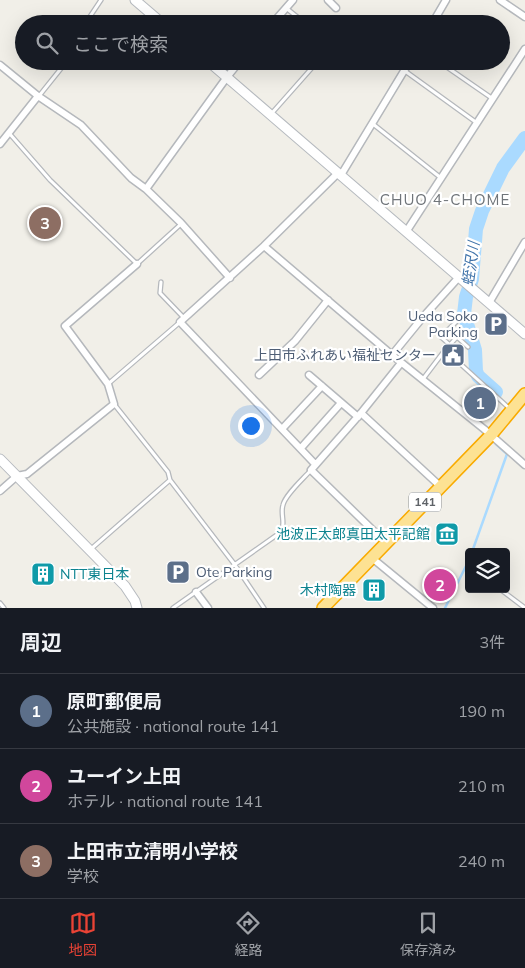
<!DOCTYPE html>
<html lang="ja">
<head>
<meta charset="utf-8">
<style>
	:root { --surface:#171b24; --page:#242831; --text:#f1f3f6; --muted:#9ea1a6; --line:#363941; --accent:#ea4335 }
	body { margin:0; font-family:Mulish,"Noto Sans JP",sans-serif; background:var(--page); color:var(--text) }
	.controls { position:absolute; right:15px; bottom:15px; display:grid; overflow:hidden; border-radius:5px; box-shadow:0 5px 20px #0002 }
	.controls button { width:45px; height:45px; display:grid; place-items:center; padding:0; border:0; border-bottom:1px solid var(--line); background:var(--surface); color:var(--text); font:25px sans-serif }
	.you { position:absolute; left:250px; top:425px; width:18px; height:18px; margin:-12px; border:4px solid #fff; border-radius:50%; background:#1a73e8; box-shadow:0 0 0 8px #1a73e833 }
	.badge { display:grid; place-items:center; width:32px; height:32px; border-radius:50%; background:var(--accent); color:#fff; font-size:16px; font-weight:700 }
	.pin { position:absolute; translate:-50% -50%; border:2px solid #fff; box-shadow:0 1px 5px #0006 }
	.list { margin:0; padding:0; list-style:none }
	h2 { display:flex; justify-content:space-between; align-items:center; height:65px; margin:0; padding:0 20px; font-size:21px }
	h2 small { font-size:16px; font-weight:400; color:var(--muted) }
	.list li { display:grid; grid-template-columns:32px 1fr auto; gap:15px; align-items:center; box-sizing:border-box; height:75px; padding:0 20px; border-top:1px solid var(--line) }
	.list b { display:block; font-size:19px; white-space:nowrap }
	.list p { margin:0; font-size:16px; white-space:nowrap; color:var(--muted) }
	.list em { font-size:16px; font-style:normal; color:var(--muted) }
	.icon { flex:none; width:28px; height:28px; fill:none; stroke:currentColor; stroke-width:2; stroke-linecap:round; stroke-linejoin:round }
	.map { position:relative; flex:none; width:525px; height:608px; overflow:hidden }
	.search { position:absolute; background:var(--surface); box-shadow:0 5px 20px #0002; left:15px; right:15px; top:15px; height:55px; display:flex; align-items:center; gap:12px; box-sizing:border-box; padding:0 18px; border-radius:28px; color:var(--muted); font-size:19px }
	.sheet { height:290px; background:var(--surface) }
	nav { display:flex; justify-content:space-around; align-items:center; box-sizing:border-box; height:70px; border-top:1px solid var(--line); background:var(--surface); font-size:14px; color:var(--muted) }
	nav a { display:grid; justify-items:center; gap:2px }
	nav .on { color:var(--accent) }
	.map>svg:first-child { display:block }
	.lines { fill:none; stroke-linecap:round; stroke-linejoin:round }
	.stream { stroke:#aadaff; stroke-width:2.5 }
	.river { stroke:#aadaff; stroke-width:14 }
	.lane-casing { stroke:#b5b8bc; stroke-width:5.5 }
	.street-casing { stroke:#b5b8bc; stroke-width:9 }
	.secondary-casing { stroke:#b6babf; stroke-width:11 }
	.highway-casing { stroke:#f9ab00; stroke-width:14 }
	.lane { stroke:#fff; stroke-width:3 }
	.street { stroke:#fff; stroke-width:6 }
	.secondary { stroke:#fff; stroke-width:9 }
	.highway { stroke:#fde293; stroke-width:11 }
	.labels { text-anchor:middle; stroke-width:4.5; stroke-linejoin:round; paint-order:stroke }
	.shield { fill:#fff; stroke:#8f9295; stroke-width:1 }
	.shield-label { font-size:12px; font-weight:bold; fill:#5f6368 }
	.service-label { font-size:14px; fill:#4e5e75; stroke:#fff; text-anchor:end }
	.culture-label { font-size:14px; fill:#0d838f; stroke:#fff; text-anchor:end }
	.neighbourhood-label { font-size:15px; letter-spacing:1px; fill:#70757a; stroke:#fff }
	.water-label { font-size:15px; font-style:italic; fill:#4174aa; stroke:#fff }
</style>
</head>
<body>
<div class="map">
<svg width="525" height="608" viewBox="0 0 525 608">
	<rect width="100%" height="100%" fill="#f1efe8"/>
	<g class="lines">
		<path class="stream" d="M472,552L507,454L496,444
			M445,608L469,560"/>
		<path class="river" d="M496,392L478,376L476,371L475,350L464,314L466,297L472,279L476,229L482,211L503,168L525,138"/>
		<g class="lane-casing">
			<path id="lane" d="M286,8L306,24
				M85,24L101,0
				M438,61L493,99
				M405,71L477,123
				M39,96L67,61
				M272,113L318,61
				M373,124L441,178
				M9,133L50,180L137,264L181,224
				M161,282L160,293L184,318
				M450,345L441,337L460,318
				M445,350L457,337L468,347
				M423,379L445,350L509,408
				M108,384L179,323
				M114,404L168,472L170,480L235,565L264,608
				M91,549L170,480
				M500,589L525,608
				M0,603L4,608
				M173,608L281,532C286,524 280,514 283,505C285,495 303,479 310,471"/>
		</g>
		<g class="street-casing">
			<path id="street" d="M328,0L336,8
				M500,0L525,17
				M409,20L414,24
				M272,24L293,0
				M432,24L446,0
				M0,65L38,96L81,125L131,178L146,189L181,223L230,278
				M0,144L38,96
				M341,175L410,61
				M146,189L227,77L240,61
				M406,232L525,49
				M264,246L392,355L484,429L525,465
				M489,303L525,242
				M392,355L423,317L459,277
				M259,375L295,341L328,300
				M309,375L358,417
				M361,413L440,486
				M282,429L322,386
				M301,448L341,403
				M315,464L180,322L264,246L338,173
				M0,491L17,476L27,474L114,404L108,384L65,326L137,264
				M386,543L311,470L361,413L401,363
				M372,558L433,608
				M196,592L208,608"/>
		</g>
		<g class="secondary-casing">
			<path id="secondary" d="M135,0L163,24
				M208,61L525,334
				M0,459L125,586L135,601L137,608"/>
		</g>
		<g class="highway-casing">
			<path id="highway" d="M323,608L491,435L525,394"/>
		</g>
		<use href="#lane" class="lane"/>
		<use href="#street" class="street"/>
		<use href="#secondary" class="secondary"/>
		<use href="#highway" class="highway"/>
	</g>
	<defs>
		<g id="parking-square" transform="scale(1.25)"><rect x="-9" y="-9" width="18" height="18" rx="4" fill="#5c6f8a" stroke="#fff"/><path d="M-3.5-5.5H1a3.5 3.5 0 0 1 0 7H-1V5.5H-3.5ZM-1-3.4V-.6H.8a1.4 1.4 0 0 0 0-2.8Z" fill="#fff"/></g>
		<g id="civic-square" transform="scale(1.25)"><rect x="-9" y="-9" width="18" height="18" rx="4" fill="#5c6f8a" stroke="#fff"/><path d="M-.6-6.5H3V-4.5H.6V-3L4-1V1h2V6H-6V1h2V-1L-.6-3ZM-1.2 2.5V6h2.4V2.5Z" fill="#fff"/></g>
		<g id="museum-square" transform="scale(1.25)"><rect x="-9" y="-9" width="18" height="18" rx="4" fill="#0f9aa8" stroke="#fff"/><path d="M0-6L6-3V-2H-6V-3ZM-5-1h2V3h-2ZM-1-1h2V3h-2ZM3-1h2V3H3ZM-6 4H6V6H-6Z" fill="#fff"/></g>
		<g id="building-square" transform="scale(1.25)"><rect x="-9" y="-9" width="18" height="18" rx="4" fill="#0f9aa8" stroke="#fff"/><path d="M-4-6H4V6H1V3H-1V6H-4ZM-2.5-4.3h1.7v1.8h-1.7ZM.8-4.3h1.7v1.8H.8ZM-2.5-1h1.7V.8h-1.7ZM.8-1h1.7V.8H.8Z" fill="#fff"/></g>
	</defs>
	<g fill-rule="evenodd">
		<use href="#parking-square" x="496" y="324"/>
		<use href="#civic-square" x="453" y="355"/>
		<use href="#museum-square" x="447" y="534"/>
		<use href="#parking-square" x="178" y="572"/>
		<use href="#building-square" x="43" y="574"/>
		<use href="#building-square" x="374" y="590"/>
	</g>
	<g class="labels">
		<rect class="shield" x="409" y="492.5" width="32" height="19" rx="4"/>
		<g class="shield-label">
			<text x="425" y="506">141</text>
		</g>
		<g class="service-label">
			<text x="478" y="321">Ueda Soko<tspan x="478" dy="16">Parking</tspan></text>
			<text x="436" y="360">上田市ふれあい福祉センター</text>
			<text x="196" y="577" text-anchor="start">Ote Parking</text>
		</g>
		<g class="culture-label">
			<text x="430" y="539">池波正太郎真田太平記館</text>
			<text x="60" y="579" text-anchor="start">NTT東日本</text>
			<text x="356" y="595">木村陶器</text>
		</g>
		<g class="neighbourhood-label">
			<text x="445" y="205">CHUO 4-CHOME</text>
		</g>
		<g class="water-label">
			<text transform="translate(471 264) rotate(-82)" y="5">蛭沢川</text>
		</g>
	</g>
</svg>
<div class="controls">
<button><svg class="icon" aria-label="layers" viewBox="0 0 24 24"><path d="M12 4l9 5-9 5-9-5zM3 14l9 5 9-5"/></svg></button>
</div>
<div class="you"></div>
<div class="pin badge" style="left:480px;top:403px;background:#5c6f8a">1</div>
<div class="pin badge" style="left:440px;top:585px;background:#d1479c">2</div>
<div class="pin badge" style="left:45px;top:223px;background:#8d6e63">3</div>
<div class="search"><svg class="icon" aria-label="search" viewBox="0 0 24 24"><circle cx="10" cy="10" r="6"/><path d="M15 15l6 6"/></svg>ここで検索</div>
</div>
<section class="sheet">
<h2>周辺<small>3件</small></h2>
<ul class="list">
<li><span class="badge" style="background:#5c6f8a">1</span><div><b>原町郵便局</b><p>公共施設 · national route 141</p></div><em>190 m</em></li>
<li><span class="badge" style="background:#d1479c">2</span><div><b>ユーイン上田</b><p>ホテル · national route 141</p></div><em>210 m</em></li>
<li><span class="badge" style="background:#8d6e63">3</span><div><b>上田市立清明小学校</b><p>学校</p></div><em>240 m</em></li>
</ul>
</section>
<nav>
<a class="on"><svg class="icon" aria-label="map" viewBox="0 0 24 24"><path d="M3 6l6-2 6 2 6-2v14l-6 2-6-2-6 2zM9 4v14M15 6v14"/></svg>地図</a>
<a><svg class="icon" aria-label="directions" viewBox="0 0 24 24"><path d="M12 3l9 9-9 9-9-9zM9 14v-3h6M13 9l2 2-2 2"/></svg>経路</a>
<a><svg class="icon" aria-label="saved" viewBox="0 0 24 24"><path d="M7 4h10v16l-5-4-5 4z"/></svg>保存済み</a>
</nav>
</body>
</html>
